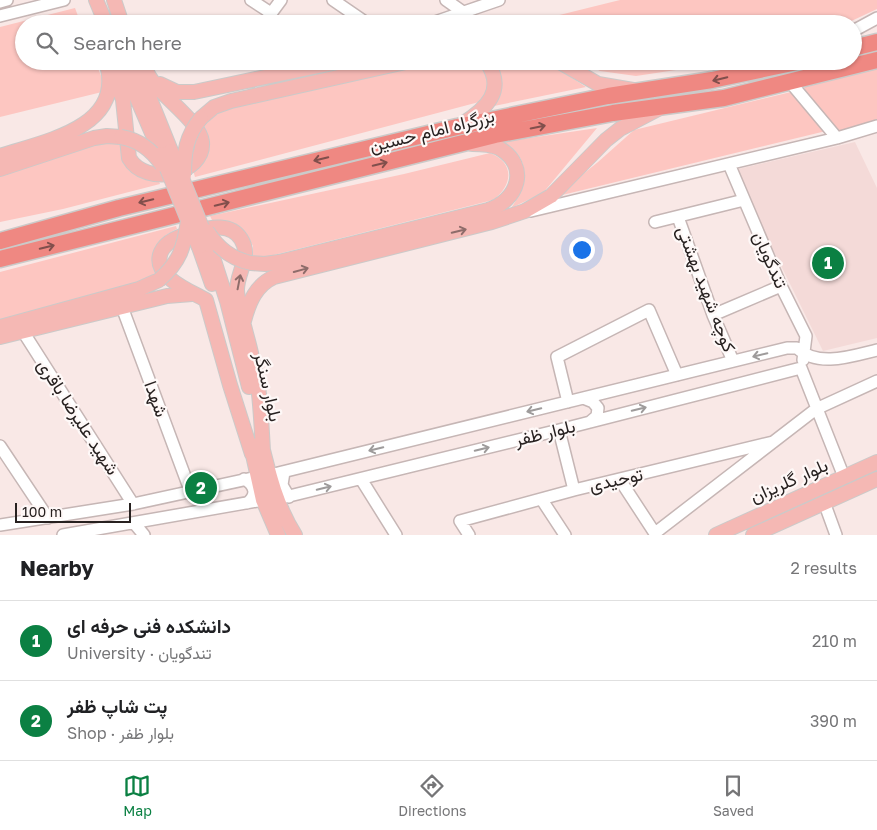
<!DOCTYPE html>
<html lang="en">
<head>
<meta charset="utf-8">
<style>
	:root { --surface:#fff; --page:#f6f6f6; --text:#202124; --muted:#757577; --line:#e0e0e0; --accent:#0b8043 }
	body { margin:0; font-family:"Golos Text",Vazirmatn,sans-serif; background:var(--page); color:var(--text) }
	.scale { position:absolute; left:15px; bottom:12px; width:116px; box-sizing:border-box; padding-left:5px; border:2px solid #272120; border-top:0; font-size:14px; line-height:18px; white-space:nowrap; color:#272120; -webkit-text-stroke:4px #fef8f7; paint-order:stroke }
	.you { position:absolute; left:581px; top:249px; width:18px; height:18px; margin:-12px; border:4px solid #fff; border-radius:50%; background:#1a73e8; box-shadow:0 0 0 8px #1a73e833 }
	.badge { display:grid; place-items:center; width:32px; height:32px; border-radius:50%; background:var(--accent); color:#fff; font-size:16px; font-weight:700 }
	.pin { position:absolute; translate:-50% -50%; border:2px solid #fff; box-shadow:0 1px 5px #0006 }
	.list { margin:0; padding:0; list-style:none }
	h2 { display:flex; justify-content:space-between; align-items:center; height:65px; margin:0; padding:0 20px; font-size:21px }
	h2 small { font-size:16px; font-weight:400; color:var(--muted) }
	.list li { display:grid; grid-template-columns:32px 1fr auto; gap:15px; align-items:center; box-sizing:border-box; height:80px; padding:0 20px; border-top:1px solid var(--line) }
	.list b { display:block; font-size:19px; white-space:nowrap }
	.list p { margin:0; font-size:16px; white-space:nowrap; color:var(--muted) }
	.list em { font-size:16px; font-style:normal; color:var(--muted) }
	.icon { flex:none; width:28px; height:28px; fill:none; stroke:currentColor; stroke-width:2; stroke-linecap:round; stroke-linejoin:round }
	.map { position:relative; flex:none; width:877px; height:535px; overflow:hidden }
	.search { position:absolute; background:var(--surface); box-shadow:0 1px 4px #0004; left:15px; right:15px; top:15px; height:55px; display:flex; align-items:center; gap:12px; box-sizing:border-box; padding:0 18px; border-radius:28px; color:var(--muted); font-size:19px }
	.sheet { height:225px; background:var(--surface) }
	nav { display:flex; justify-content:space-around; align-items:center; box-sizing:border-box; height:70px; border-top:1px solid var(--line); background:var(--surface); font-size:14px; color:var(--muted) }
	nav a { display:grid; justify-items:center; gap:2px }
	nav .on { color:var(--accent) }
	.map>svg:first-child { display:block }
	.built { fill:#f4dad8 }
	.green { fill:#fdc6c1 }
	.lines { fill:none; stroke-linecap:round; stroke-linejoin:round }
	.minor-casing { stroke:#c6b6b5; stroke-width:14 }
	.major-casing { stroke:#cbcac9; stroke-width:16 }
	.highway-casing { stroke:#cbcac9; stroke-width:19 }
	.minor { stroke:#fff; stroke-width:11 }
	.major { stroke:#f5b8b4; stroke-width:14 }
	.highway { stroke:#ef8882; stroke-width:16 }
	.major-bridge-casing { stroke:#cbcac9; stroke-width:16; stroke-linecap:butt }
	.major-bridge { stroke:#f5b8b4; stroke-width:14 }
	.oneway { stroke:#814f4c }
	.oneway2 { stroke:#8e6c6a }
	.oneway3 { stroke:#9e9b9b }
	.labels { text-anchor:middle; stroke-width:4.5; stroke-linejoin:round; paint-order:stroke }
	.street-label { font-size:18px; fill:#272120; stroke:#fef8f7 }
</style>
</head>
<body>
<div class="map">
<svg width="877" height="535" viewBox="0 0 877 535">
	<rect width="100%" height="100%" fill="#f9e8e6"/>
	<path class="built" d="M855,142L877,188V338L823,351L734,170Z"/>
	<path class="green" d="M620,0H877V9L845,24H523Z
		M75,8L81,24H24V61H95L104,83L102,92L0,117V27Z
		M440,61C450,61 463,59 473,61C483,64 489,78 487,88C486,93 482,98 479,102L195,177L193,170L202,127L217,113L227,109Z
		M495,61H546L586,87L494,106C501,88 505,80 495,61Z
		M581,61H736L636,76L600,71Z
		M877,68V119L856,126V128L840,131L828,125L804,97L805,86Z
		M791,92L826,131L558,196L562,191L598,162L634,130Z
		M597,128L543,193L511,208C522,193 531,169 516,152C513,148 507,145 503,142Z
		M107,141L119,142L127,162L158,179L160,184L63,209L0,222V174Z
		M490,153C515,163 513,185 493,200L266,257L252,256L253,246C242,227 234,221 212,220L210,216L404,174Z
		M176,226L177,229C154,239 157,250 158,272L136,284L0,321V272Z"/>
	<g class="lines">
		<g class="minor-casing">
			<path id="minor" d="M251,0L271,13
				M333,0L368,24
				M446,0L463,12
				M0,2L7,0
				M0,16L64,0
				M264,23L281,0
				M429,24L499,0
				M853,31L877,18
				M790,82L837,138
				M729,164L781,286L806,336L803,360
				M531,211L837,138L877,126
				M678,217L713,315L733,361
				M655,222L744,200
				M122,307L190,490
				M713,315L781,286
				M22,330L133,504
				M801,368L844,477
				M583,398L593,402L598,408L597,416L590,422
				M568,402L557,357L649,310L677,375
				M559,430L574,490
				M0,446L48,518
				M284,472L282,485L289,497
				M270,475L787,348H797C818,368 852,356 877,350
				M244,479C255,485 258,495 247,503
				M361,479L396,535
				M620,480L656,535
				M277,499L559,430L801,368
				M542,500L565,535
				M824,502L836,535
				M134,523L144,535
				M0,525L133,504L257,477
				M655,533L816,409L877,381
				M63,535L263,500
				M469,535L460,521L574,490L773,442"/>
		</g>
		<g class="major-casing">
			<path id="major" d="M96,0L106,24
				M114,0L122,24
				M111,61L123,100L129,158C146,188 205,174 202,142C200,121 159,95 149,76C146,71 145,66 143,61
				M121,61L161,154
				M558,61L598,84L633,90
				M138,69L171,151
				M160,84L177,92H194L342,61
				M201,118L214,107L231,101L410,61
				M462,124C486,109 507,90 486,61
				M0,156C41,142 121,129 108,69
				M0,169L94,138L107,136L121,137
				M209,245L227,301L249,387
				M199,247L212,284
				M251,263L265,264L279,262L488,210C518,201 530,166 499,148C490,144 481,144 472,144
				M244,321C249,302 256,285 274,277L492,222L525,211L551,196L606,140L620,129L660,108
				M0,327L139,289L159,280
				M0,337L167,296L192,294
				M261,442C269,475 277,507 295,535
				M251,446L263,500L278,535
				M252,454L230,385L206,300C190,291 151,276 161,252C167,239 184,235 196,231C211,227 231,223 241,239C252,256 237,272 237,290C238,308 247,335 251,353C254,366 257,380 259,394C261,413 262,432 263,451
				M716,535L877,462
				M753,535L877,479"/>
		</g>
		<g class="highway-casing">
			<path id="highway" d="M853,48L877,42
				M0,241L119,208L457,127L608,96L712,80L802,61
				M0,259L495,135L613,113L724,98L877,60"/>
		</g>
		<use href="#minor" class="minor"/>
		<use href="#major" class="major"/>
		<use href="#highway" class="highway"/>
		<g class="major-bridge-casing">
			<path id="major-bridge" d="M121,137C139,140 152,150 162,165
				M171,151L209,245
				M161,154L199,247
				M184,175C184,152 186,136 201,118
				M207,231C218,248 231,259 251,263
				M159,280C180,262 184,247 188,221"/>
		</g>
		<use href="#major-bridge" class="major-bridge"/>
	</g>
	<defs><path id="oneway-shaft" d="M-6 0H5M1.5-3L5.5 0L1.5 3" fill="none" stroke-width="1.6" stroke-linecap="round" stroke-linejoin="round" transform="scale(1.25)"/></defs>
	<g class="oneway">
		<use href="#oneway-shaft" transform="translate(720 79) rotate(167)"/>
		<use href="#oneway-shaft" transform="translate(538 127) rotate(-11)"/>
		<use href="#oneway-shaft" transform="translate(321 159) rotate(166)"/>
		<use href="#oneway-shaft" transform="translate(380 164) rotate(-14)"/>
		<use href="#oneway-shaft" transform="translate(146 201) rotate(166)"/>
		<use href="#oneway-shaft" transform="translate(222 204) rotate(-14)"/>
		<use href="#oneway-shaft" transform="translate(47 247) rotate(-14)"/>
	</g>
	<g class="oneway2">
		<use href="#oneway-shaft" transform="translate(459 231) rotate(-14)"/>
		<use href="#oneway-shaft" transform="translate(301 270) rotate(-15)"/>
		<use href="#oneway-shaft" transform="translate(239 282) rotate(-79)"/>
	</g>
	<g class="oneway3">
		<use href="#oneway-shaft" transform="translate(760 355) rotate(167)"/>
		<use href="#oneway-shaft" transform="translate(639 409) rotate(-14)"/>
		<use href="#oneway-shaft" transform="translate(534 410) rotate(166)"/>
		<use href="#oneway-shaft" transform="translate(376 449) rotate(166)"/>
		<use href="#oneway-shaft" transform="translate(482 449) rotate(-14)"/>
		<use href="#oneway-shaft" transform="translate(324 488) rotate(-14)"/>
	</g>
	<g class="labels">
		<g class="street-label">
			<text transform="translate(432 131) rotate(-14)" y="6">بزرگراه امام حسین</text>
			<text transform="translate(770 260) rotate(66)" y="6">تندگویان</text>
			<text transform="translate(706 289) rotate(69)" y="6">کوچه شهید بهشتی</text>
			<text transform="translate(268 387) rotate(77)" y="6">بلوار سنگر</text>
			<text transform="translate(156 399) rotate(70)" y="6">شهدا</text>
			<text transform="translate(78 417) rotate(57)" y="6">شهید علیرضا باقری</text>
			<text transform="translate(545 433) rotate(-14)" y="6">بلوار ظفر</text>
			<text transform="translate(616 480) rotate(-13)" y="6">توحیدی</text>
			<text transform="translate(789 481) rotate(-24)" y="6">بلوار گلریزان</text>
		</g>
	</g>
</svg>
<div class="scale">100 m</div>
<div class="you"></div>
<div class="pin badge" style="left:828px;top:263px">1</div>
<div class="pin badge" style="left:201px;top:488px">2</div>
<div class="search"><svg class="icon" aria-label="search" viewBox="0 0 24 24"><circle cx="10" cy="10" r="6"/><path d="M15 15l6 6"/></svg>Search here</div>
</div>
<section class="sheet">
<h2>Nearby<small>2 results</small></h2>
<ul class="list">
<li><span class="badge">1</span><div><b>دانشکده فنی حرفه ای</b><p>University · تندگویان</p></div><em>210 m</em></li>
<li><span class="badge">2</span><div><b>پت شاپ ظفر</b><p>Shop · بلوار ظفر</p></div><em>390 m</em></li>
</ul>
</section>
<nav>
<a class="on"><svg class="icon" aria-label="map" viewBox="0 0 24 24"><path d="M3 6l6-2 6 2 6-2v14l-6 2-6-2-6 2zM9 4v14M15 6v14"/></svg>Map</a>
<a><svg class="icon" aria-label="directions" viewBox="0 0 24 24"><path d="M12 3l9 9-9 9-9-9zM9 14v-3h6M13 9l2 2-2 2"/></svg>Directions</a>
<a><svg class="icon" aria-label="saved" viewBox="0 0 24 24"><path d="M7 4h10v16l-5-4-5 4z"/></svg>Saved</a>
</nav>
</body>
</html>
